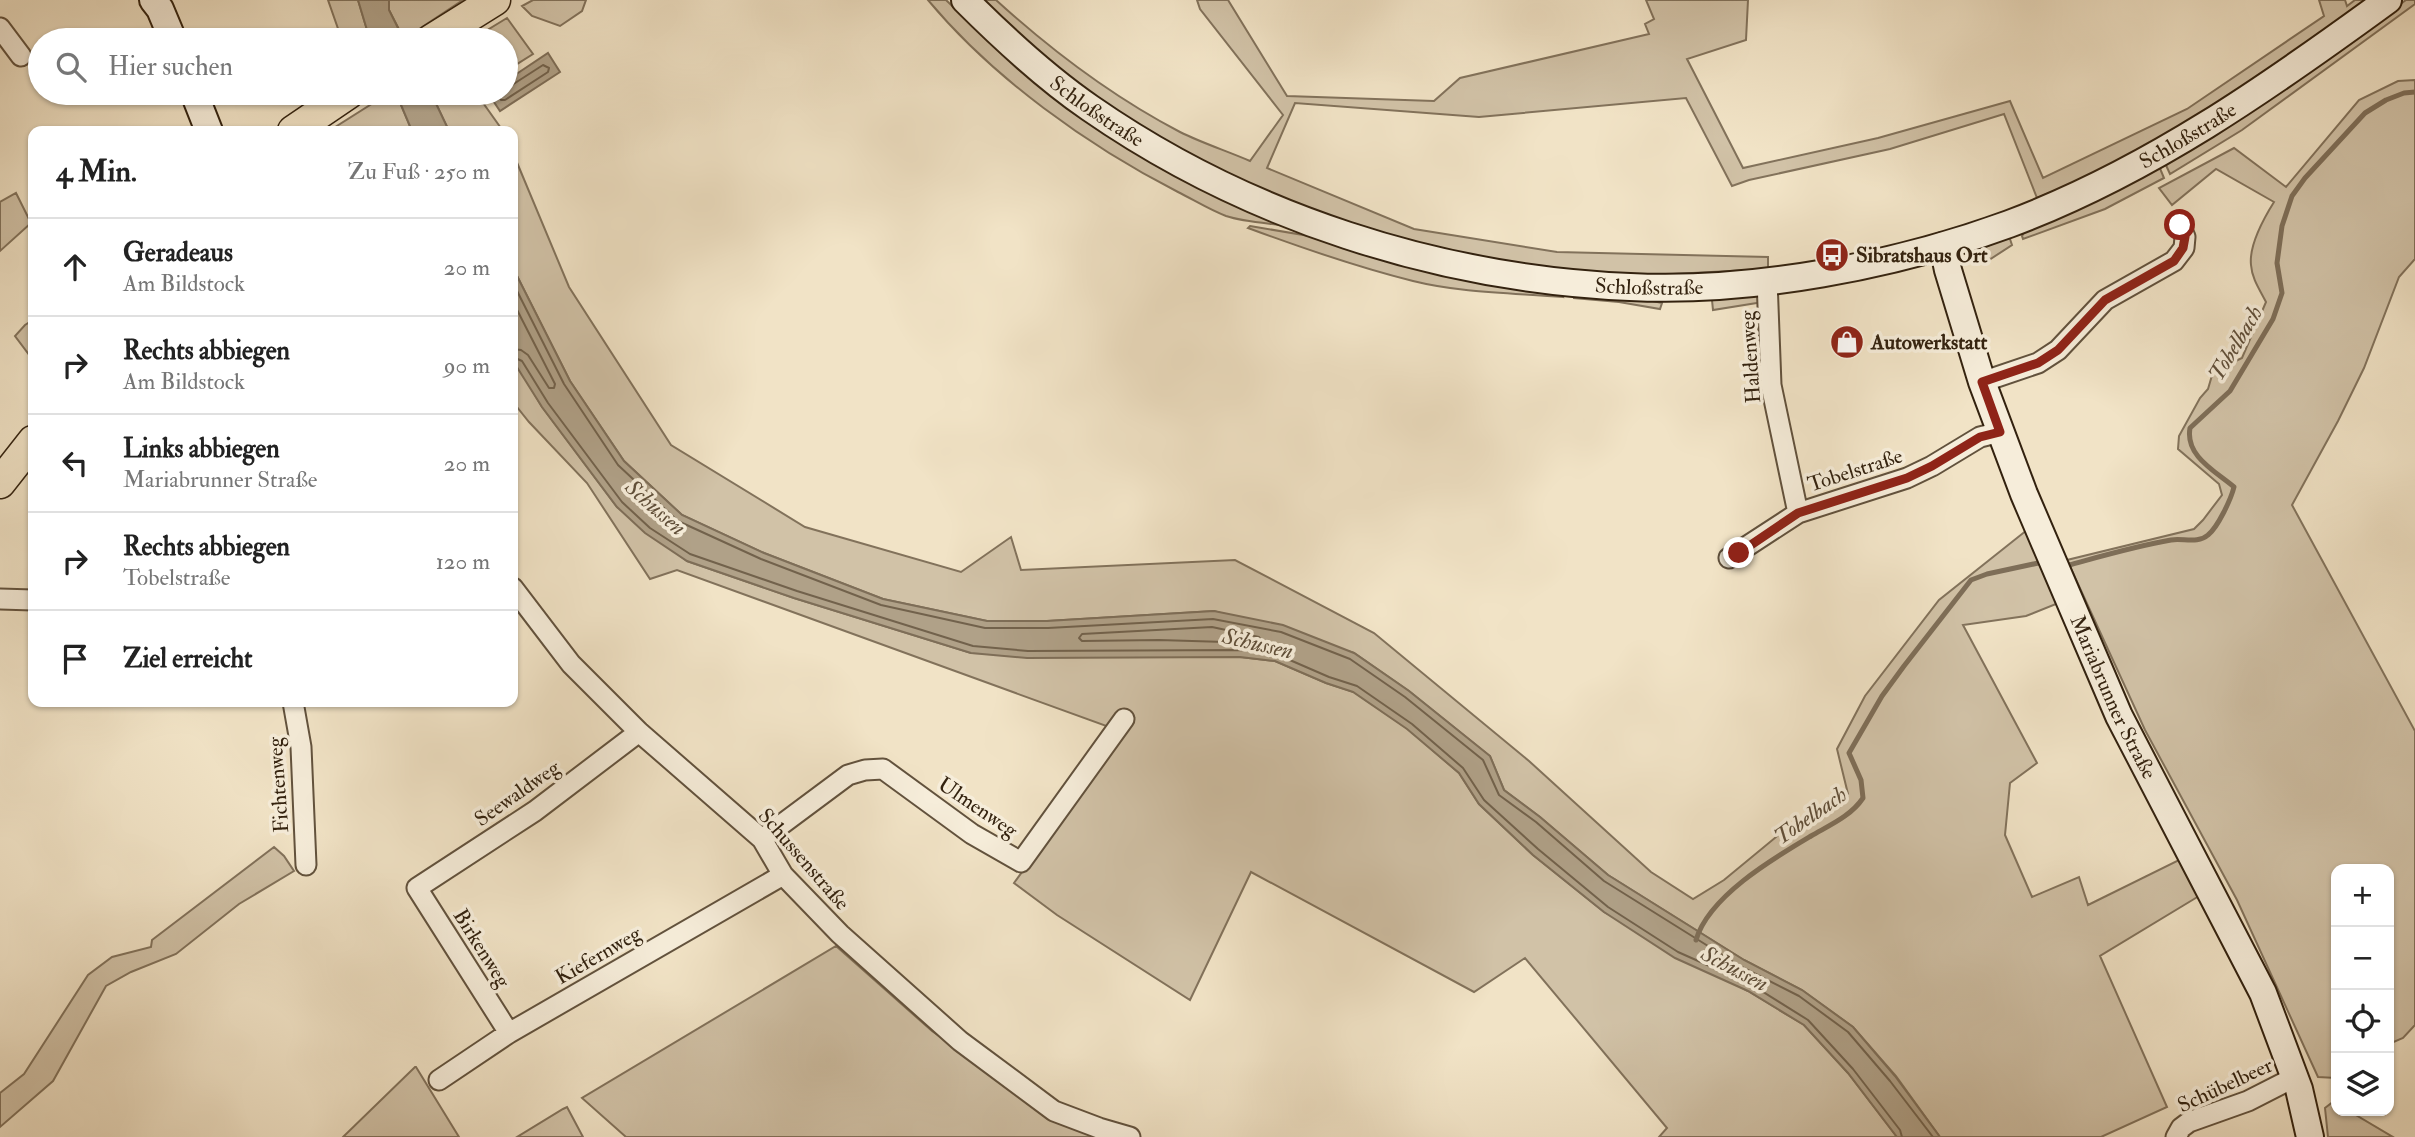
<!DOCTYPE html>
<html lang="de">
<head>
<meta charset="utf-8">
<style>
	:root { --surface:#fff; --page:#f2f2f2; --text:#222; --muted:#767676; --line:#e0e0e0 }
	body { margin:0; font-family:"IM FELL Double Pica",serif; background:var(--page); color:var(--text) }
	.controls { position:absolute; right:21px; bottom:21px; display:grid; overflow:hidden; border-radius:14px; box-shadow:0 2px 5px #0004 }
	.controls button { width:63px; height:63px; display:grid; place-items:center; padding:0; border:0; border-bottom:2px solid var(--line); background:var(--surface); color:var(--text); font:35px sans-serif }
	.stop { position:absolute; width:21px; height:21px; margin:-16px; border:5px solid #8f2418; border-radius:50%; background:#fff }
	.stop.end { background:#8f2418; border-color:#fff; box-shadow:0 2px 7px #0008 }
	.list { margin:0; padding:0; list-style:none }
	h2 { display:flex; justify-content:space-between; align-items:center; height:91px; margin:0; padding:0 28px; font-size:30px }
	h2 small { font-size:23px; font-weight:400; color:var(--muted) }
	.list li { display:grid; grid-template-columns:46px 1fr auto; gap:21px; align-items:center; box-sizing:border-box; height:98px; padding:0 28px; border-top:2px solid var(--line) }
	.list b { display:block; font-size:26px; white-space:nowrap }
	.list p { margin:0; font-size:23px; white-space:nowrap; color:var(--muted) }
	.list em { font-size:23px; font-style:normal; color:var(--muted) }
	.icon { flex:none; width:38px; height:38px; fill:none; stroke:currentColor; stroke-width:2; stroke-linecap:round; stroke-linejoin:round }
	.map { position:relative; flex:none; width:2415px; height:1137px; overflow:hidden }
	.search { position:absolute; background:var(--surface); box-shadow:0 2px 5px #0004; left:28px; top:28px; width:490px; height:77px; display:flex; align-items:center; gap:18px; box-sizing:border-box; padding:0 24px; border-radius:38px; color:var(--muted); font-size:26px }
	.panel { position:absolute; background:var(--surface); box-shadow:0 2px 5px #0004; left:28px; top:126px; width:490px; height:581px; border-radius:14px }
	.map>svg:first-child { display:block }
	.green { fill:#d1c2a7; stroke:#82725b; stroke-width:2 }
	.water { fill:#b0a188; stroke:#7e6e58; stroke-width:2 }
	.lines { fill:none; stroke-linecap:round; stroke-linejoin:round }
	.shore { stroke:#72624c; stroke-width:2 }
	.stream { stroke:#7e6e58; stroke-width:5 }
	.street-casing { stroke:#62523d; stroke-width:23 }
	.secondary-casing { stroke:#33220f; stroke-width:30 }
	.primary-casing { stroke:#33220f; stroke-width:33 }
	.street { stroke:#f6edda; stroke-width:19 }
	.secondary { stroke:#f6edda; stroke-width:26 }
	.primary { stroke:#f1e3c6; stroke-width:30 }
	.route { stroke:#8f2418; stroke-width:9 }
	.labels { text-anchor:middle; stroke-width:7; stroke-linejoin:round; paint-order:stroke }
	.street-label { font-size:21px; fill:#33220f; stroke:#f6edda }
	.poi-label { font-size:21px; font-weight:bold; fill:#33220f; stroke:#f6edda; text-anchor:start }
	.water-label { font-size:23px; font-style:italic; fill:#5f4e39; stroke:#f6edda }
</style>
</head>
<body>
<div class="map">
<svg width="2415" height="1137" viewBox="0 0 2415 1137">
	<rect width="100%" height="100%" fill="#f1e3c6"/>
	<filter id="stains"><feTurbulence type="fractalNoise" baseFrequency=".00286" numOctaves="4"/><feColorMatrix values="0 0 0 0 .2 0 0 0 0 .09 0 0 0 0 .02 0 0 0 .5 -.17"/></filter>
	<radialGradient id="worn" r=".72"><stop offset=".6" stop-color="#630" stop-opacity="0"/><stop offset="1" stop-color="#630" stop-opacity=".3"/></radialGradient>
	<path class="green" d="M328,0H358L370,40H342Z
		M389,0H463L404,39L389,10Z
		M533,0H586L582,11L560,26L532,16L522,6Z
		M928,0H946L979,32L1295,227C1273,223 1247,223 1226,216C1210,210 1194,200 1178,192C1088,146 993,78 928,0Z
		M981,0H996C1052,51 1113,97 1180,132C1202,143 1227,151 1250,161L1283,115L1200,9L1197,0H1228L1287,96L1434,101L1460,78L1649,34L1645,24L1654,19L1646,0H1748L1746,40L1687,59L1743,168L1878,138L2010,101L2043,178L2187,109L2324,16L2319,0H2345L2347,6L2355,0H2371L2264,78L2103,171L2037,198L2004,114L1890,149L1749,180L1732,186L1686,98L1479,117L1295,103L1267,168L1414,229L1557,252L1768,257V269L1673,274H1597L1539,267L1425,247L1331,218L1235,179L1094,101Z
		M2406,0H2415V4L2242,130L2170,174L2165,163L2359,35Z
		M507,18L533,54L506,71V40H471Z
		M2415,80V259L2399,277L2364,368L2338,421L2292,505L2415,731V1025L2403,1038L2389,1044V869H2336V1078L2318,1077L2237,900L2145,730L2067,560L2194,529L2203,520L2222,495L2219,484L2178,449L2179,436L2200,398L2208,389L2213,372L2242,358L2266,302C2260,290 2252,279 2251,265C2249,246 2264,218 2274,202L2216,169L2172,205L2159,188L2234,148L2286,187L2359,100L2398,81Z
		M389,93H396L412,131H329Z
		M431,93H476L503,131H449Z
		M513,153L569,287L671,445L805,527L961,572L1011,537L1021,570L1235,560L1374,633L1529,761L1651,872L1693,899L1724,880L1781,833L1848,794L1837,749L1865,696L1939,600L2032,526L2066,600L2026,616L1963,625L2037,763L2010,783L2005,835L2032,897L2079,877L2088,905L2185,857L2204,893L2100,956L2167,1107L2101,1137H1940L1896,1076L1853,1027L1802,990L1744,960L1608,875L1540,817L1504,790L1490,756L1409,691L1354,653L1214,611L1047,621H987L883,599L764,553L682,515L624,461L570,381L513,268Z
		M2159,166L2164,178L2105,209L2023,239L2022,236L2025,231Z
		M16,193L31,223L0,251V202Z
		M1250,226L1321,238L1560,290L1563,297C1513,293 1461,293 1413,281C1357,267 1302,248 1248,228Z
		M2009,236L2012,245L1986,262L1973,261L1979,250Z
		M1756,292L1763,302L1713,310L1712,300Z
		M1574,294L1624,295L1662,303L1660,309L1619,302L1574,298Z
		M33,320V360L15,336L25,325Z
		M513,358L542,407L617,507L687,561L794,598L971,653L1240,657L1275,661L1326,683L1354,692L1408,729L1459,773L1479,804L1533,855L1604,912L1748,991L1804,1025L1848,1073L1897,1137H1659L1667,1128L1525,958L1474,992L1251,872L1190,1000L1057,915L1014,883L1133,719L1109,727L677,570L650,579L587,483L529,422L513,402Z
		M274,847L284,856L294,871L239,904L176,954L131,972L106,986L53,1081L0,1127V1093L24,1074L88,975L112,957L151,947L152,940Z
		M836,946L932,1031L1052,1117L1096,1137H626L582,1098Z
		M416,1067L459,1137H343L415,1067Z
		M2334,1101L2336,1103V1111H2349L2393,1137H2328L2325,1108Z
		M567,1107L583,1137H517L563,1109Z"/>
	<path class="water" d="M358,0H389V10L404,40H370Z
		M548,53L560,72L500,111L488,93H506V81Z
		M396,93H431L449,131H412Z
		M513,268L570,381L624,461L682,515L764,553L883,599L987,621H1047L1214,611L1283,625L1354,653L1409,691L1490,756L1504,790L1540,817L1608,875L1744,960L1802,990L1853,1027L1895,1076L1940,1137H1897L1848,1073L1804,1025L1748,991L1675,958L1604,912L1533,855L1479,804L1459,773L1407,729L1353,692L1326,683L1275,661L1240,657L1027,658L971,653L794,598L687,561L645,533L617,507L542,407L515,364L513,358Z"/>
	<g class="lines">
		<path class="shore" d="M496,93L501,100H505L548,72L549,68L543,65L512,85L506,86
			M513,283L564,384L618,465L678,521L761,559L881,605L985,628H1048L1213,619L1281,632L1350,659L1405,697L1483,760L1499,795L1536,822L1604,881L1740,966L1799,996L1848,1032L1890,1081L1933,1137
			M513,302L555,384L554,388H549L528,355L521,350L513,349
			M513,357L522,361L548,403L622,502L650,528L690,554L797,591L973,646L1028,651L1241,650L1276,654L1329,677L1357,686L1412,724L1463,768L1484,800L1538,849L1608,907L1678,952L1752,985L1808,1020L1853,1069L1900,1130L1902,1137
			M1212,627L1259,637L1262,641L1258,643L1159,640L1082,641L1079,638L1082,634Z"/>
		<path class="stream" d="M2069,565C2102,556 2136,546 2171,540C2183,538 2198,544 2208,535C2218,527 2231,499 2234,487C2215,471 2185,456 2190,428L2230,391L2273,319L2282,293L2277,263L2282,226L2292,196L2305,178L2365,113L2386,100L2404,93L2415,92
			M1696,940C1709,896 1774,858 1811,836C1830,825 1851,816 1863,798L1861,780L1849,753L1882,696L1904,666L1971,580L1987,574L2043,562"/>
		<g class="street-casing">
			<path id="street" d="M0,28L21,56
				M1767,280L1771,385L1798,513
				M1982,382L2038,363L2058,350L2105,300L2174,261L2184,248L2185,237L2180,225
				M1729,558L1798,513L1907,478L1932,466L1980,437L2000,432
				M513,588L571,664L639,732L762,839L783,875L840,934L960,1041L1054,1111L1099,1128L1130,1137
				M0,599L33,600
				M293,702L301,747L306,865
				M762,839L848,775L865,770L883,769L972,834L1021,862L1124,719
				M509,1033L417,888L535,811L639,732
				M439,1080L509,1033L783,875
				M2176,1137L2181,1128L2189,1122L2248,1101L2295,1077"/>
		</g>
		<g class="secondary-casing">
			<g id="secondary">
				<path d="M153,0L160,9L173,40"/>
				<path id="s1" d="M965,0C1004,39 1045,77 1090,108C1247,217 1439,279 1630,287C1752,293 1894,266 2009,224C2148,172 2269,87 2388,0"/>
				<path d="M194,93L209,131"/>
				<path id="s2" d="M1943,246L1948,270L1982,382L2024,494L2119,716L2263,993L2299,1089L2310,1137"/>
			</g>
		</g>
		<g class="primary-casing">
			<path id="primary" d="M431,40L495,0
				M293,131L349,93
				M0,483L33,441"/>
		</g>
		<use href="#street" class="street"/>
		<use href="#secondary" class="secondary"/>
		<use href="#primary" class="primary"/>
	</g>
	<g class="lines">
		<path class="route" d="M1739,553L1798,513L1907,478L1932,466L1980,437L2000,432L1982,382L2038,363L2058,350L2105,300L2174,261L2183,248L2185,237L2180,225"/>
	</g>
	<defs>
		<g id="bus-disc" transform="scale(1.75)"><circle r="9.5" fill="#8f2418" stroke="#f6edda"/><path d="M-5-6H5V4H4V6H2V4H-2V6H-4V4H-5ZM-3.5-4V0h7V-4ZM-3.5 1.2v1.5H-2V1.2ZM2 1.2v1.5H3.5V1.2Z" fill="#fff"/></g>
		<g id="shop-disc" transform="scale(1.75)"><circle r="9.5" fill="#8f2418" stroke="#f6edda"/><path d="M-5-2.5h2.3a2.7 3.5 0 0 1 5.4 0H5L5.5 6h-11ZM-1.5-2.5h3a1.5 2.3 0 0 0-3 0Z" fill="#fff"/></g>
	</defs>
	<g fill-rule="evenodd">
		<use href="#bus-disc" x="1832" y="255"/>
		<use href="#shop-disc" x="1847" y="342"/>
	</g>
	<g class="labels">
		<g class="street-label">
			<text dy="7" stroke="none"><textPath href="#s1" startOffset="173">Schloßstraße</textPath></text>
			<text dy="7" stroke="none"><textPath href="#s1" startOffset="1328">Schloßstraße</textPath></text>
			<text dy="7" stroke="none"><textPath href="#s1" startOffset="761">Schloßstraße</textPath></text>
			<text transform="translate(1750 357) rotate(-94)" y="7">Haldenweg</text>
			<text transform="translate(1855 470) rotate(-18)" y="7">Tobelstraße</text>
			<text dy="7" stroke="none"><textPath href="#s2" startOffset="483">Mariabrunner Straße</textPath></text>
			<text transform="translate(278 785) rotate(-94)" y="7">Fichtenweg</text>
			<text transform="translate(517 793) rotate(-35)" y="7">Seewaldweg</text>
			<text transform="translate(978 807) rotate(34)" y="7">Ulmenweg</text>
			<text transform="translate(804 859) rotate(49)" y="7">Schussenstraße</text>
			<text transform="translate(482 948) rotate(58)" y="7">Birkenweg</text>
			<text transform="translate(598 955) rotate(-30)" y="7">Kiefernweg</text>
			<text transform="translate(2225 1085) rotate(-25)" y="7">Schübelbeer</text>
		</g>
		<g class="poi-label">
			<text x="1856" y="262">Sibratshaus Ort</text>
			<text x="1871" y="349">Autowerkstatt</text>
		</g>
		<g class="water-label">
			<text transform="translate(2235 343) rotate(-59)" y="8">Tobelbach</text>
			<text transform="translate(656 507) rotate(41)" y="8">Schussen</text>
			<text transform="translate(1258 643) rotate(13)" y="8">Schussen</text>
			<text transform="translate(1810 815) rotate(-35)" y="8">Tobelbach</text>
			<text transform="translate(1735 968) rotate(28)" y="8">Schussen</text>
		</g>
	</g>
	<rect width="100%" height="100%" filter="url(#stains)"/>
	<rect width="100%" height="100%" fill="url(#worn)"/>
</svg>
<div class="controls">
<button>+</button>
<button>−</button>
<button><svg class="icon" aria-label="locate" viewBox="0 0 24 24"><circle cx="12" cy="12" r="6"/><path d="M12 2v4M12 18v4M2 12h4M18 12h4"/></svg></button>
<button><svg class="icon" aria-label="layers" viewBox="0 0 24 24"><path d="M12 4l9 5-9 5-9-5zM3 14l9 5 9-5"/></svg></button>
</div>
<div class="stop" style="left:2180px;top:225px"></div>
<div class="stop end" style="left:1739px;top:553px"></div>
<div class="search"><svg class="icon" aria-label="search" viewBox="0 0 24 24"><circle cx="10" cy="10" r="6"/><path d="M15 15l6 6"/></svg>Hier suchen</div>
<section class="panel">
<h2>4 Min.<small>Zu Fuß · 250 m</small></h2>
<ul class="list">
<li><svg class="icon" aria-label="ahead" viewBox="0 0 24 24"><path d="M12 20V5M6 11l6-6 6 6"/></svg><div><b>Geradeaus</b><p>Am Bildstock</p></div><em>20 m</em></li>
<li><svg class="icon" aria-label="right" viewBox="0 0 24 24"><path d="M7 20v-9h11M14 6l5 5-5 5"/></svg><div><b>Rechts abbiegen</b><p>Am Bildstock</p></div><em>90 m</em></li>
<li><svg class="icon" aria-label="left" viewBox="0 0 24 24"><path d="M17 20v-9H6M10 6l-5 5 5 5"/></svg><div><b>Links abbiegen</b><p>Mariabrunner Straße</p></div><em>20 m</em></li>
<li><svg class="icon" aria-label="right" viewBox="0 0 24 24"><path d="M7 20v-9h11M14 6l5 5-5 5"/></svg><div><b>Rechts abbiegen</b><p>Tobelstraße</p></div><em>120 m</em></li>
<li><svg class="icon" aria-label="arrive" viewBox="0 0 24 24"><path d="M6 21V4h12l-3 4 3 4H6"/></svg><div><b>Ziel erreicht</b></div></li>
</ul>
</section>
</div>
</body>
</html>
